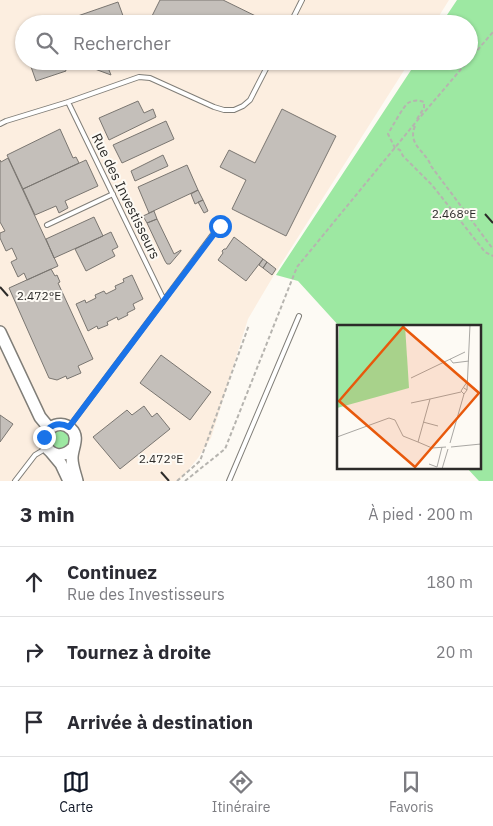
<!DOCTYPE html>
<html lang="fr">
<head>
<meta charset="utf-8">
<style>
	:root { --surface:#fff; --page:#f7f7f7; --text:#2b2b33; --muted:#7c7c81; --line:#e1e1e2; --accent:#111827 }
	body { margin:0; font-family:"IBM Plex Sans",sans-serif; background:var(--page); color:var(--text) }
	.stop { position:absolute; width:15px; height:15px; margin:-11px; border:4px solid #1a73e8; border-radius:50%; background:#fff }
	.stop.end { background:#1a73e8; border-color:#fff; box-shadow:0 1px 5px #0008 }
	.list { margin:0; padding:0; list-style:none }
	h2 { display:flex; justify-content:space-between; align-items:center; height:65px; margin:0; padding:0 20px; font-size:21px }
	h2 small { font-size:16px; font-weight:400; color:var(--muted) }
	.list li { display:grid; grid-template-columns:32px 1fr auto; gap:15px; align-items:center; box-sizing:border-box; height:70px; padding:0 20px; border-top:1px solid var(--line) }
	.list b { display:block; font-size:19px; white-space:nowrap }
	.list p { margin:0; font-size:16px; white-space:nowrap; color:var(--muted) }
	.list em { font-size:16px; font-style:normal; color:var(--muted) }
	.icon { flex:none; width:28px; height:28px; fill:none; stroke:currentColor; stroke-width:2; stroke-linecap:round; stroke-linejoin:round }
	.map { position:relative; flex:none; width:493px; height:481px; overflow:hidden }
	.search { position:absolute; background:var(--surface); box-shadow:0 1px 4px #0004; left:15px; right:15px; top:15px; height:55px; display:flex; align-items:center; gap:12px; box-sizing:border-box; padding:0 18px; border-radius:28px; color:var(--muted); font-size:19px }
	.sheet { height:275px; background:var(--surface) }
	nav { display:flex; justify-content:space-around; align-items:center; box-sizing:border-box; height:70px; border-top:1px solid var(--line); background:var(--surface); font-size:14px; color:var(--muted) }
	nav a { display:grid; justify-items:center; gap:2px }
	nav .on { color:var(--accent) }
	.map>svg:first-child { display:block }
	.industrial { fill:#fceee0 }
	.green { fill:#9de8a2 }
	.building { fill:#c4bfba; stroke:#7a7671 }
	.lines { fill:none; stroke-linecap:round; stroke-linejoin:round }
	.service-casing { stroke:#807e78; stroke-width:6 }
	.secondary-casing { stroke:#807e78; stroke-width:14 }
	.path { stroke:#b6b4af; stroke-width:2; stroke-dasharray:4 2.5; stroke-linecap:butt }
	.service { stroke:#fff; stroke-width:4 }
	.secondary { stroke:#fff; stroke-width:11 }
	.route { stroke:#1a73e8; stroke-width:6 }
	.ticks { fill:none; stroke:#2c2b29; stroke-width:2 }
	.labels { text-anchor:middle; stroke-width:4; stroke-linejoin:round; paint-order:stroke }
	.street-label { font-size:14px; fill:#2c2b29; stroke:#fdfaf4 }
	.inset-road { fill:none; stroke:#a9a7a3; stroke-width:1 }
	.view { fill:#e8590c; fill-opacity:0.15; stroke:#e8590c; stroke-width:2.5 }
	.inset-edge { fill:none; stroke:#2c2b29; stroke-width:2.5 }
	.ticks-label { font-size:12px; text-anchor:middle; fill:#2c2b29; stroke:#fdfaf4; stroke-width:4; stroke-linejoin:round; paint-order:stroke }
</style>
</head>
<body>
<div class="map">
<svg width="493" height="481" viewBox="0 0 493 481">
	<rect width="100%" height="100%" fill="#fdfaf4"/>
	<path class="industrial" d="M0,0H449L434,24H24V61H410L274,275L248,319L211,438L198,458L179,481H0Z"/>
	<path class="green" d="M457,0H493V481H479L466,467H479V326H339L298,281L276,275L417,61H469V24H441Z
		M56,430H64L70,435V446L57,451L49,443L50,435Z"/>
	<path class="building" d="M160,0H223L272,24H148Z
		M118,2L126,24H71L69,19Z
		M49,20L50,24H36Z
		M24,28V44L19,29Z
		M29,61H63L66,71L36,81Z
		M84,61L97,62V67L99,68L103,63L107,65L111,75L84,65L83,62Z
		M94,61H117L107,65L103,63L99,68L97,67V62Z
		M138,101L144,113L153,109L156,117L109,140L99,118Z
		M282,109L336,136L286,236L232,209L246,180L220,167L229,150L255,163Z
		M166,121L174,139L122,163L113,145Z
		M60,129L73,158L76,157L79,163L23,189L7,155Z
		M163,155L168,166L135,181L131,171Z
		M8,158L58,266L27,280L24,273L18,277L11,262L17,259L12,248L6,251L0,238V233L5,231L0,222V160L1,162Z
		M86,160L98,186L65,201L68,208L59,213L56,206L35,215L23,189Z
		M187,165L198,190L149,213L138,187Z
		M198,190L203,200L195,204L191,194Z
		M203,200L208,211L204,213L198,202Z
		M154,211L157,219L147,223L143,216Z
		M94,217L103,236L54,258L46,239Z
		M157,219L174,254L181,250V251L170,264H167L165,261L147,223Z
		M111,232L118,247L112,250L115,256L86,271L75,249Z
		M234,237L263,259L246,281L218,260L223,253L222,251L224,249H226Z
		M263,259L267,262L263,268L259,265Z
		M267,262L276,269L272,275L263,268Z
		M51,269L55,276L57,275L60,282L58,283L93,359L78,366L81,373L67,379L66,376L57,380L49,378L9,288Z
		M132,275L143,299L133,304L135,309L127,313L128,315L118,320L117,317L107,322L108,325L98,329L97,326L88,331L76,304L85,300L86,303L96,298L95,295L104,291L106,294L116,289L115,286L124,282L123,279Z
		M161,355L211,392L190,420L140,383Z
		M144,406L152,417L157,413L170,429L120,469L93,437L127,410L132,415Z
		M0,415L13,424L0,442Z"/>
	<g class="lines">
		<g class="service-casing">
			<path id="service" d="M290,24L302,0
				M0,124L6,121L68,102
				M47,225L113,194
				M219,226L164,300L68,102L139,77L150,78L214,107L224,110H234L243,106L250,100L270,61
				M69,427L164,300
				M15,481L35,455L45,449
				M229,481L299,316"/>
		</g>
		<g class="secondary-casing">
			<path id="secondary" d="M0,332L40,417L49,428
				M72,449C64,457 52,457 46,446C38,431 59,417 71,429C80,437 72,448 72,458C72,466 75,473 77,481
				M51,452L61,464L69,481"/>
		</g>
		<path class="path" d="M469,60L493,32
			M417,119L424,108V102C419,100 413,100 408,103C403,107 392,127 388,134L395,148L400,150L403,156L432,185L485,252L493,256
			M415,126C407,145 426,151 431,166L493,249
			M177,481L200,461L249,325
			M185,481L225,449L297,267L416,122L468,61"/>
		<use href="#service" class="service"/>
		<use href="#secondary" class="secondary"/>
	</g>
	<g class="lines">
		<path class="route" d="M44,437C48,425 58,421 69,427L220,226"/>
	</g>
	<path class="ticks" d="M485,214L493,223M0,287L8,296M161,472L169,481"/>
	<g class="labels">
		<g class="street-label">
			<text transform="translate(126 196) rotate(64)" y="5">Rue des Investisseurs</text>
		</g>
	</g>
	<g transform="translate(337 325)">
		<rect width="144" height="144" fill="#fdfaf4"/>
		<path d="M2,0H68L72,63L0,83Z" fill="#9de8a2"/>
		<path class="inset-road" d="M113,34L116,38L132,36M74,53L128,27M127,63L130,65L127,69L124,66L130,57M130,65L133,0M93,74L124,67M86,97L101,101M0,112L52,93L58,95L66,111L81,117L93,74L74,78M81,117L95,123L109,122M113,118L127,69M114,122L144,119M92,139L100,142L105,122M105,144L111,124"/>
		<path class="view" d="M66,2L142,68L78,142L2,76Z"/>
		<rect width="144" height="144" class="inset-edge"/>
	</g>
	<g class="ticks-label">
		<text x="454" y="218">2.468°E</text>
		<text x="39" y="300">2.472°E</text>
		<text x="161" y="463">2.472°E</text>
	</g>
</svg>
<div class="stop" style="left:220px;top:226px"></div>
<div class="stop end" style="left:44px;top:437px"></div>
<div class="search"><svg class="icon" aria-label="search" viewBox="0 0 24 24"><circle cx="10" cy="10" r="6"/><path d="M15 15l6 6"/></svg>Rechercher</div>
</div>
<section class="sheet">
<h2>3 min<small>À pied · 200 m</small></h2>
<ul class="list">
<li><svg class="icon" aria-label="ahead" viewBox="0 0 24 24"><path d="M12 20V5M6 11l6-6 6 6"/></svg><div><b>Continuez</b><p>Rue des Investisseurs</p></div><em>180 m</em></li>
<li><svg class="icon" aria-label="right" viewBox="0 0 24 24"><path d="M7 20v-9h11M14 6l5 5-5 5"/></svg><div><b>Tournez à droite</b></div><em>20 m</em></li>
<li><svg class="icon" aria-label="arrive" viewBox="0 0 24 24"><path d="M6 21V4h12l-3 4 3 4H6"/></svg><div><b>Arrivée à destination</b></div></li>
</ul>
</section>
<nav>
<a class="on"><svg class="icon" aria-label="map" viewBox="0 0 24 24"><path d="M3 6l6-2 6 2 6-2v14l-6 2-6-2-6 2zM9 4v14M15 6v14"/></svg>Carte</a>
<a><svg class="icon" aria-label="directions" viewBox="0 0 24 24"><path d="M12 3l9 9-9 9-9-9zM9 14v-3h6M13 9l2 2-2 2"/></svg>Itinéraire</a>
<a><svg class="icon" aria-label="saved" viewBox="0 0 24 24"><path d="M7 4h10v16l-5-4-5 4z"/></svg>Favoris</a>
</nav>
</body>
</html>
